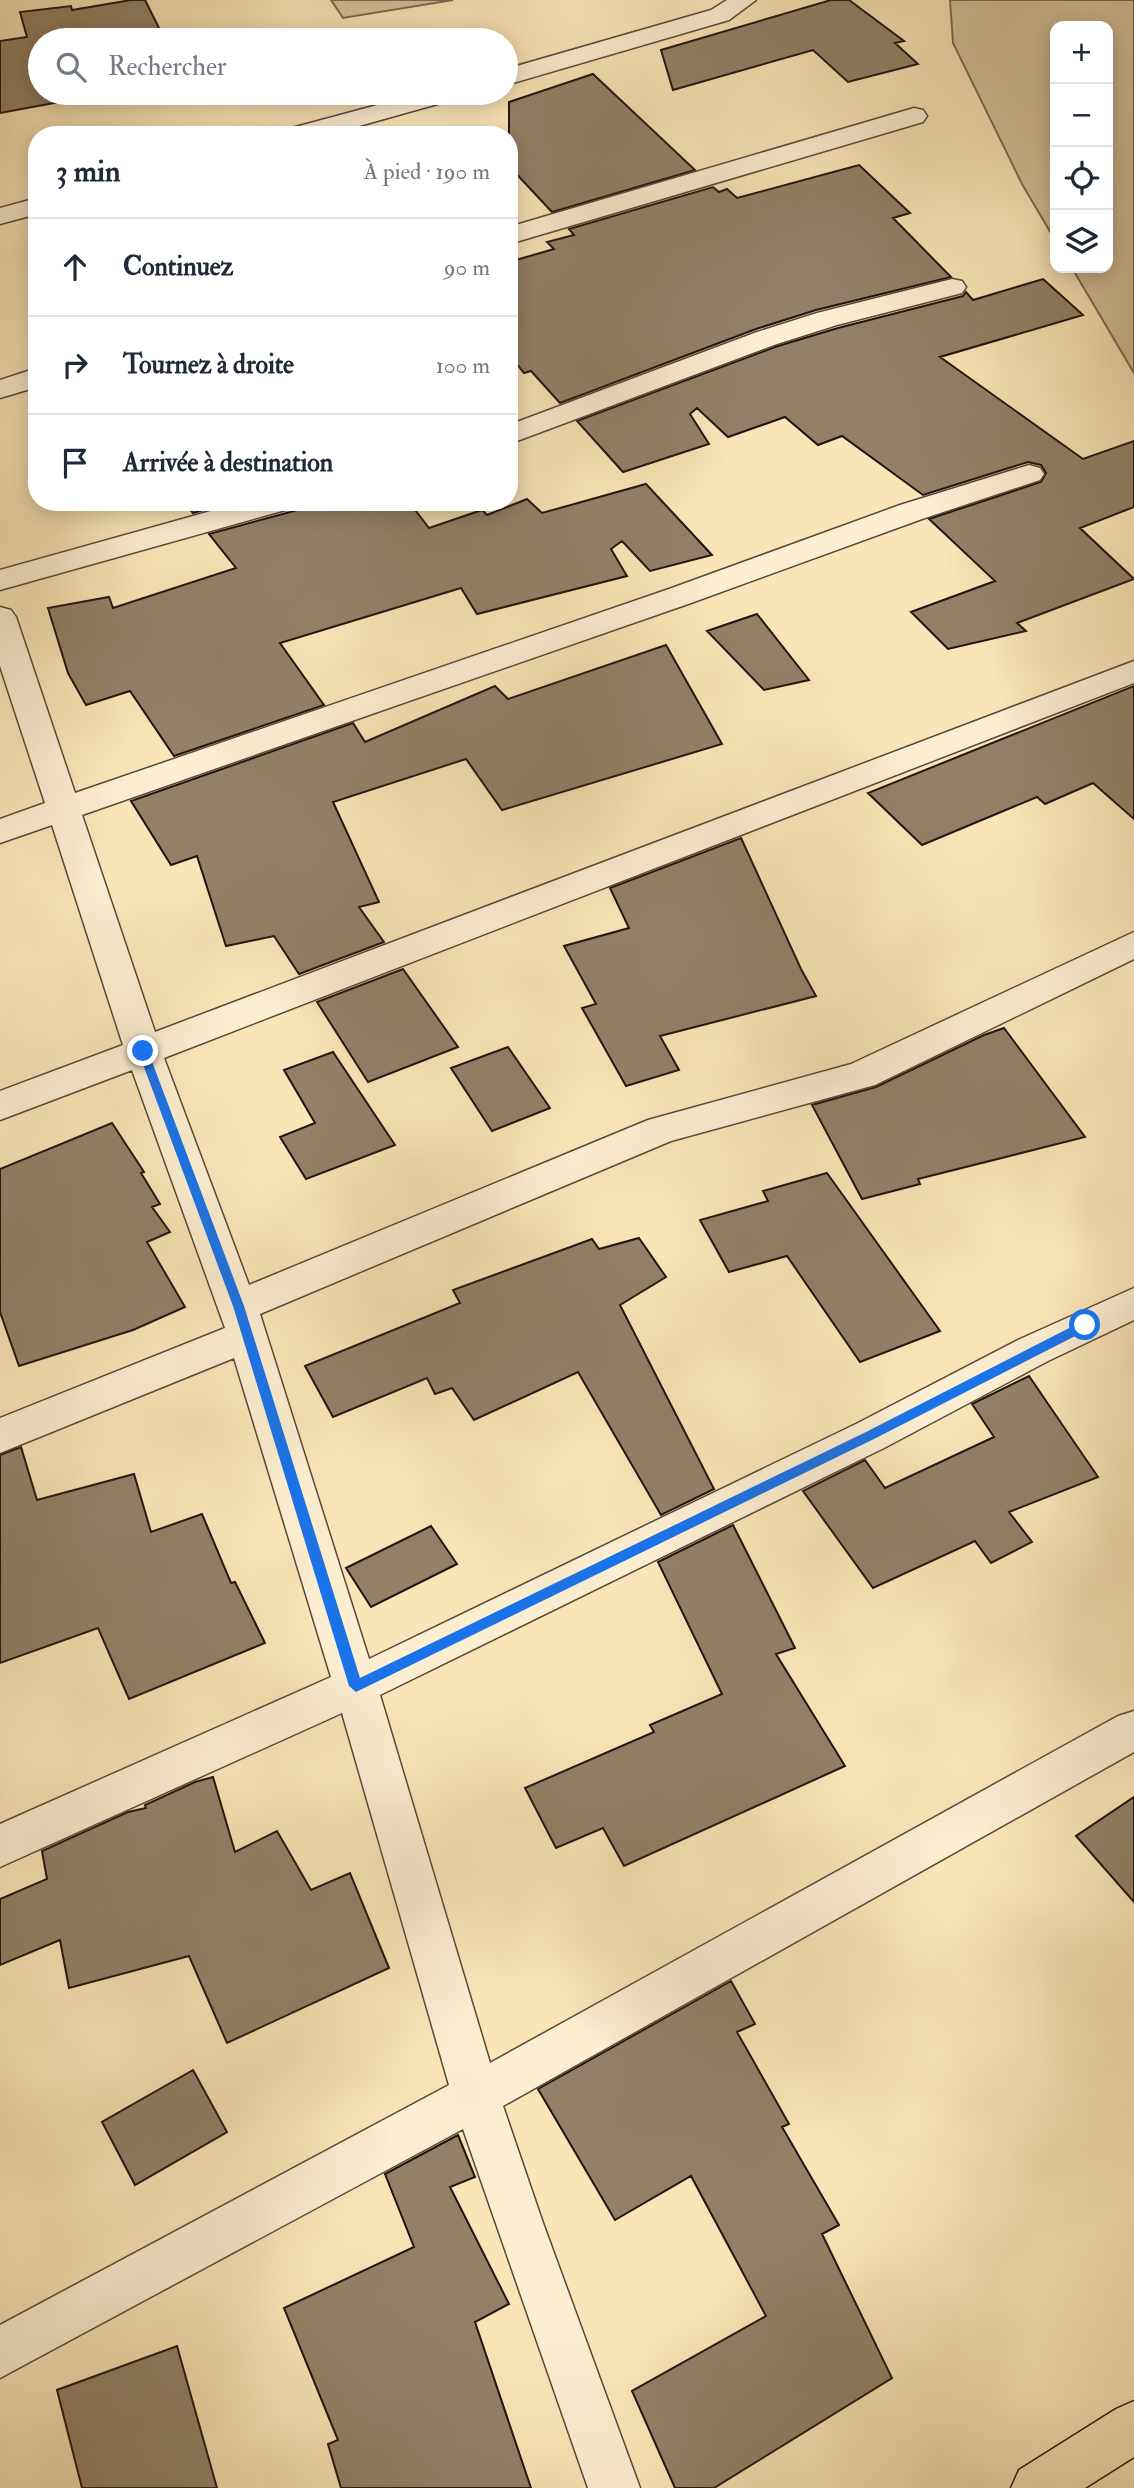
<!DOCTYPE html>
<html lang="fr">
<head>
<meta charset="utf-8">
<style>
	:root { --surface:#fff; --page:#f2f2f3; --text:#1f2937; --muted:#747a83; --line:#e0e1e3 }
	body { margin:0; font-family:"IM FELL Double Pica",serif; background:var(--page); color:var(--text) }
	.controls { position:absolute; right:21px; top:21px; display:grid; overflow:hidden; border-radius:14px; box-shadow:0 4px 18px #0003 }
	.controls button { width:63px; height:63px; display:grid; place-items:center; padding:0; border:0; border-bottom:2px solid var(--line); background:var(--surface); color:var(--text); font:35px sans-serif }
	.stop { position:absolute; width:21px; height:21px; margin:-16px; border:5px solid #1a73e8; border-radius:50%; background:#fff }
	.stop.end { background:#1a73e8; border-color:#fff; box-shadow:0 2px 7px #0008 }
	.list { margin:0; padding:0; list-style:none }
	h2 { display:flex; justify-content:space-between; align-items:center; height:91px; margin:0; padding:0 28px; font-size:30px }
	h2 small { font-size:23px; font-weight:400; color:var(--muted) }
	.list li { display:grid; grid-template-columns:46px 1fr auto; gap:21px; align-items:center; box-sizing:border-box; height:98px; padding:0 28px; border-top:2px solid var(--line) }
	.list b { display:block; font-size:26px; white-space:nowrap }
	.list em { font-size:23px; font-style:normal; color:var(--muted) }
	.icon { flex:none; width:38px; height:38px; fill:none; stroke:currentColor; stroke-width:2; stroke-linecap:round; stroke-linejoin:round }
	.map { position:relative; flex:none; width:1134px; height:2488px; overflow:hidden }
	.search { position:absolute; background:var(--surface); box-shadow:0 4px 18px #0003; left:28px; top:28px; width:490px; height:77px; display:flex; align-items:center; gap:18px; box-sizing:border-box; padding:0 24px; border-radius:38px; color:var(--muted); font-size:26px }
	.panel { position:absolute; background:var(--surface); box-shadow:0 4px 18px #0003; left:28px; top:126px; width:490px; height:385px; border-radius:28px }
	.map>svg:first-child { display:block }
	.green { fill:#d6c19b; stroke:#7c6a55; stroke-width:2 }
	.building { fill:#928167; stroke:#21140f; stroke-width:2 }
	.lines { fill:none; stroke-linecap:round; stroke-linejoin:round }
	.minor-casing { stroke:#584839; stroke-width:3 }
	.trunk-casing { stroke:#21140f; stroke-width:3 }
	.minor { fill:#fceed1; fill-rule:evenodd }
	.trunk { fill:#fbe5b8; fill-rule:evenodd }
	.route { fill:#1a73e8 }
</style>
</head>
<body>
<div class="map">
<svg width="1134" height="2488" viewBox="0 0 1134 2488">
	<rect width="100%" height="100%" fill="#fbe5b8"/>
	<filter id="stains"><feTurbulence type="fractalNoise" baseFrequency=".00286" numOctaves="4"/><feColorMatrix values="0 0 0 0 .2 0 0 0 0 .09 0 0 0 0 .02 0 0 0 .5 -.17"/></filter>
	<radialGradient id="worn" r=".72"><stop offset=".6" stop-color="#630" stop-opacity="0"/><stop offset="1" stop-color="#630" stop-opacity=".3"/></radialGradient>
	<path class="green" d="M331,0H453L343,18Z
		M950,0H1134V373L1072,268H1108V26H1055V240L1022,184L953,43Z"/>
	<path class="building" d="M131,0H145L165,40H40V93H108L0,113V41L27,37L20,12L71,6L72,10Z
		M831,0H849L904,41L895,43L918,64L848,82L813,50L673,90L661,50Z
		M593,74L695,170L552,212L509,166V102Z
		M859,165L910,213L893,218L951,277L816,310L756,329L560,403L531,371L524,373L509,354V262L554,249L547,242L574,235L569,229L713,187L719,192L727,189L737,198Z
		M1043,279L1083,315L940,357L1083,459L1134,441V507L1080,528L1134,579L1017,623L1026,631L948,649L911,612L995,581L929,519L1041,482L1046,473L1041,465L1028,462L923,495L842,436L818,445L785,417L728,437L697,408L690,414L709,444L623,472L577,421L778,346L838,328L963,296L966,292L973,300Z
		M646,484L712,555L650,571L622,541L611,549L627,576L477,614L461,588L280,643L324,705L174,756L130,691L86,705L68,673L48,608L109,597L113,608L236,568L209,534L327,502H409L429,528L482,510L487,515L527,499L542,513Z
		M184,502H232L193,513Z
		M757,614L809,680L764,690L707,631Z
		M666,645L722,744L502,810L466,759L333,802L379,902L359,907L384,942L299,974L274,936L226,946L197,856L171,865L131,801L353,723L365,742L495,686L508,699Z
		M1134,686V819L1093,783L1045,804L1037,797L922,845L868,793Z
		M741,838L801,969L816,996L660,1036L679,1070L626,1086L582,1008L596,1004L564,946L629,928L610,888Z
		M403,969L458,1047L368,1082L317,1002Z
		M1004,1028L1085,1137L918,1179L920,1184L862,1199L812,1105L876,1087L984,1035Z
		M508,1047L550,1108L492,1131L451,1068Z
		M333,1052L395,1145L306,1179L280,1137L315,1123L284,1070Z
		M112,1123L144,1172L141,1173L160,1204L152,1207L170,1232L147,1242L185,1307L133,1330L19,1366L0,1312V1169Z
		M827,1173L940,1331L860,1362L787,1256L729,1272L700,1220L768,1201L763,1191Z
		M639,1238L666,1277L620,1305L714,1489L661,1515L578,1372L474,1420L452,1388L435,1394L427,1378L333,1417L305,1366L460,1303L453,1290L592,1239L599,1249Z
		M1029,1376L1098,1477L1009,1512L1032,1542L991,1563L975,1541L873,1588L803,1491L865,1460L885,1488L994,1437L972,1404Z
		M21,1447L37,1500L134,1474L151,1532L202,1514L231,1583L235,1582L265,1643L129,1699L98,1628L0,1663V1455Z
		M733,1525L795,1648L776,1654L845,1766L624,1866L603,1828L556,1848L525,1788L654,1732L650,1725L722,1694L658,1562Z
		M431,1526L457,1564L371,1607L346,1568Z
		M213,1777L235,1852L277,1831L311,1890L350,1873L389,1968L227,2043L189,1956L69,1988L60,1940L0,1965V1899L47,1879L42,1851L128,1812L146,1808L145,1805L195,1782Z
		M1134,1797V1902L1076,1836Z
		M731,1981L755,2024L737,2032L789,2124L782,2127L839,2225L822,2234L892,2378L714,2488H675L632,2391L766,2316L691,2176L615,2220L538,2089Z
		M193,2070L227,2132L135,2185L102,2122Z
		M458,2135L475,2177L450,2187L509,2304L475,2322L531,2488H341L328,2444L338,2440L284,2308L414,2247L385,2174Z
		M177,2346L217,2488H82L57,2390Z"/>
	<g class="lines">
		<g class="minor-casing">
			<path id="minor" d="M727,0H756L729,20L506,85V69L711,10Z
				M422,93H463L459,98L327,135H284L288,129Z
				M914,108L923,110L927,116L923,122L509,244V227Z
				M37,198V214L0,224V208Z
				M952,279L962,281L966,287L962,293L837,325L777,344L509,444V425L757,332L817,313Z
				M37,368V387L0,398V380Z
				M1029,465L1040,468L1044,474L1040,480L922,519L691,603L82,815L155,1032L1134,661V683L164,1058L249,1285L648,1120L851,1064L1134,932V959L875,1085L671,1141L260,1314L369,1659L856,1424L1020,1339L1134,1288V1320L1048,1361L884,1448L380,1695L490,2063L1118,1716L1134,1711V1752L503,2106L543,2223L640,2488H588L463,2129L0,2378V2325L449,2085L342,1713L0,1867V1824L331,1677L234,1358L0,1453V1418L225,1328L132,1070L0,1120V1091L123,1045L52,825L0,843V819L45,803L0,666V607L11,610L16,617L75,793L669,589L900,505Z
				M243,502H293L289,509L0,590V570Z"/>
		</g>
		<g class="trunk-casing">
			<path id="trunk" d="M1134,2401V2457L1085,2488H1011L1019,2470L1116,2409Z"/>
		</g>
		<use href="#minor" class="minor"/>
		<use href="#trunk" class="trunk"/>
	</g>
	<path class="route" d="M143,1047L148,1051L244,1306L360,1678L866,1432L1081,1322H1089L1091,1325L1089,1329L874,1439L356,1692L349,1686L233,1306L138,1051Z"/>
	<rect width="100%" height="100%" filter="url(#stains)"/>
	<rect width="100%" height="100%" fill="url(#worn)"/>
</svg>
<div class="controls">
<button>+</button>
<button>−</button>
<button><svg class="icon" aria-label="locate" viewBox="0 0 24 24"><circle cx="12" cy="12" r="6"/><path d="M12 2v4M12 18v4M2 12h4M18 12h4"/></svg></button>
<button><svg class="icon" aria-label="layers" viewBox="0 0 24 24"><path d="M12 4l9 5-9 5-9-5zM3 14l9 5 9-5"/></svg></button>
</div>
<div class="stop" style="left:1085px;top:1325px"></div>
<div class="stop end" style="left:143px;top:1051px"></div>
<div class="search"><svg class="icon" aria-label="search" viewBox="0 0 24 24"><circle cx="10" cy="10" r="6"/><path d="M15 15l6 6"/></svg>Rechercher</div>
<section class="panel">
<h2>3 min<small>À pied · 190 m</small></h2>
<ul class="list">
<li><svg class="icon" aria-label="ahead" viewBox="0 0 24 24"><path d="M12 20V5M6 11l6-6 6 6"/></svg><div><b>Continuez</b></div><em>90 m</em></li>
<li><svg class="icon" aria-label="right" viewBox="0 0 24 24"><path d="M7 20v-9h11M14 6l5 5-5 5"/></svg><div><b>Tournez à droite</b></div><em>100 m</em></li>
<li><svg class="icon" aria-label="arrive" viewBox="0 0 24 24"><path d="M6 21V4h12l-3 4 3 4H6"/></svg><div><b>Arrivée à destination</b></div></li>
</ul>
</section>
</div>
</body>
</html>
